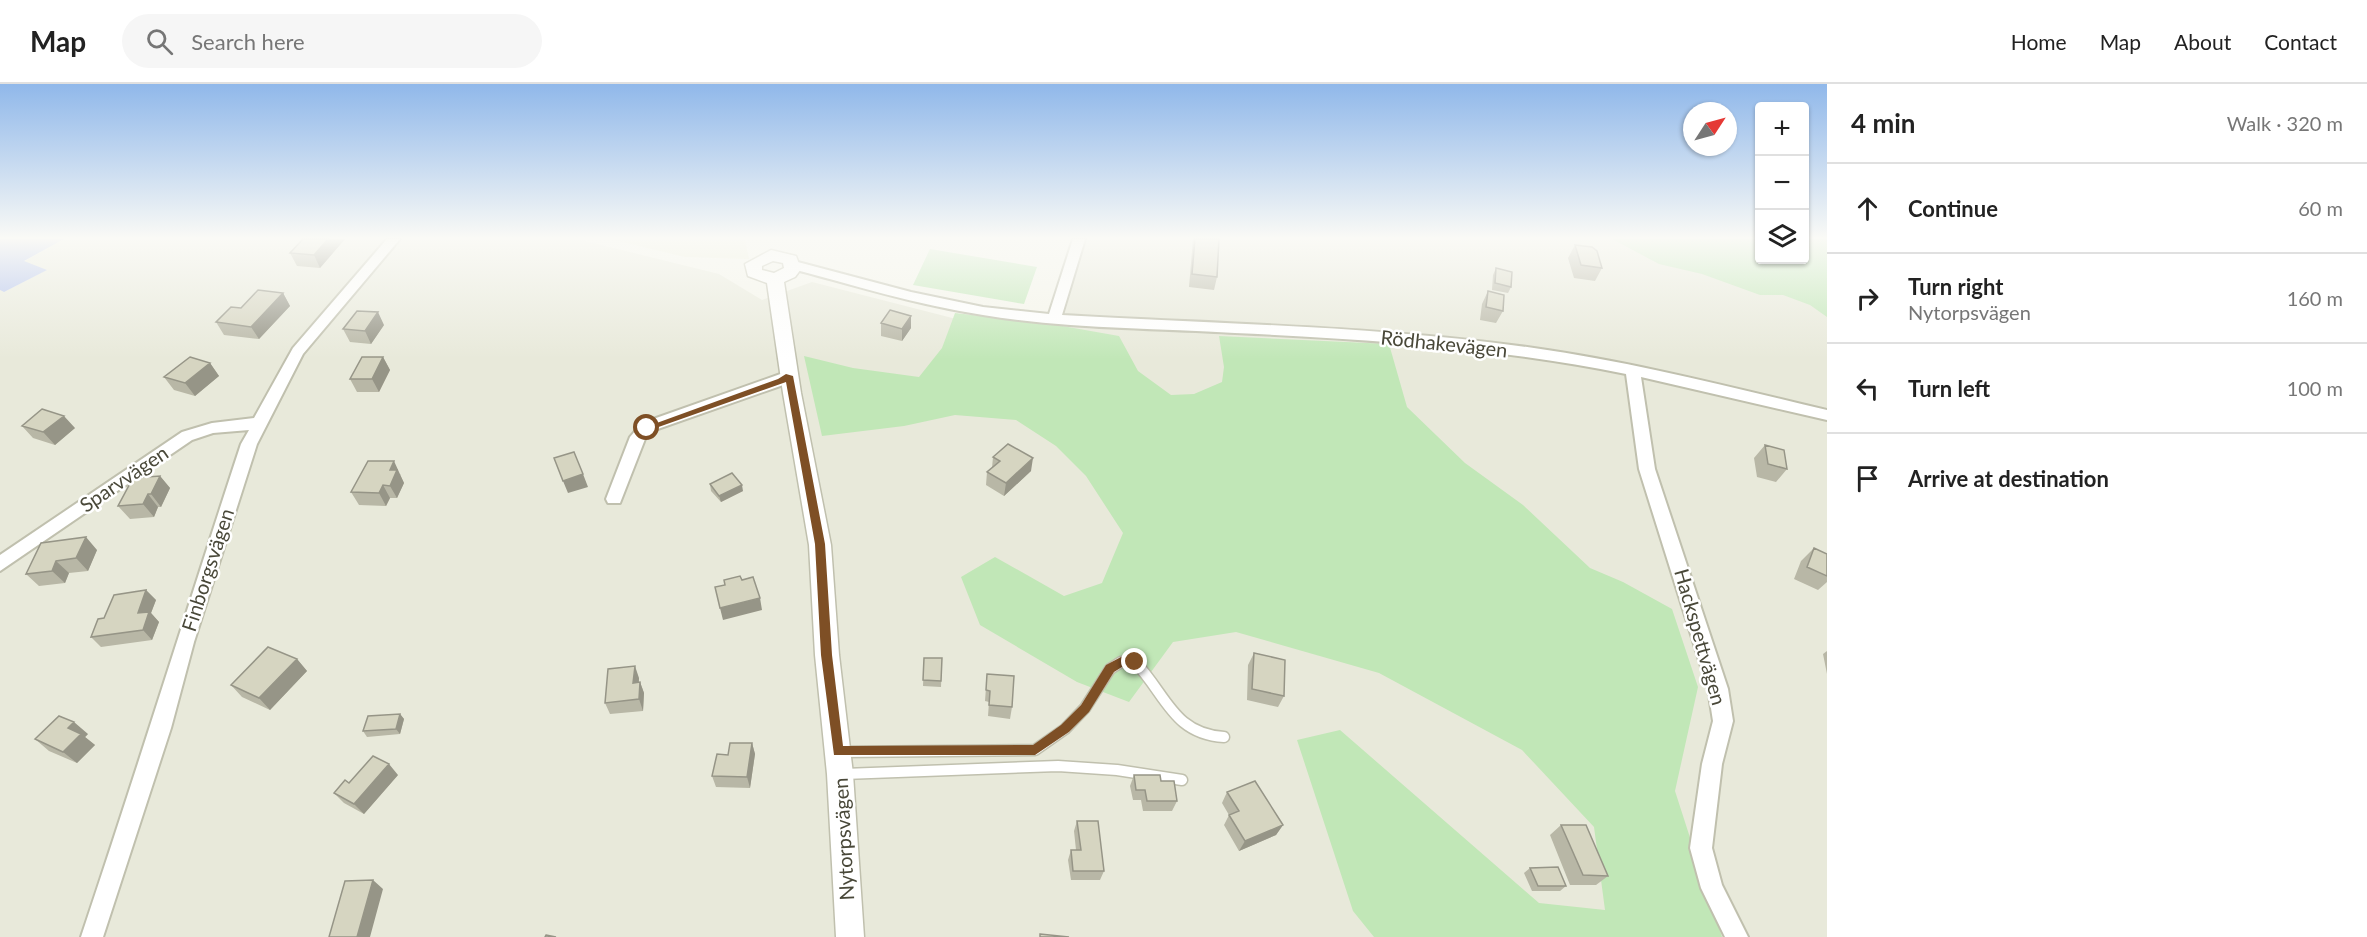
<!DOCTYPE html>
<html lang="en">
<head>
<meta charset="utf-8">
<style>
	:root { --surface:#fff; --page:#f6f6f6; --text:#222; --muted:#767676; --line:#e0e0e0 }
	body { margin:0; font-family:Lato,sans-serif; background:var(--page); color:var(--text) }
	.controls { position:absolute; right:18px; top:18px; display:grid; overflow:hidden; border-radius:6px; box-shadow:0 2px 4px #0004 }
	.controls button { width:54px; height:54px; display:grid; place-items:center; padding:0; border:0; border-bottom:2px solid var(--line); background:var(--surface); color:var(--text); font:30px sans-serif }
	.compass { position:absolute; left:1683px; top:18px; width:54px; height:54px; border-radius:50%; background:var(--surface); box-shadow:0 2px 4px #0004; rotate:54deg }
	.stop { position:absolute; width:18px; height:18px; margin:-14px; border:4px solid #7e4f25; border-radius:50%; background:#fff }
	.stop.end { background:#7e4f25; border-color:#fff; box-shadow:0 2px 6px #0008 }
	.list { margin:0; padding:0; list-style:none }
	h2 { display:flex; justify-content:space-between; align-items:center; height:78px; margin:0; padding:0 24px; font-size:26px }
	h2 small { font-size:20px; font-weight:400; color:var(--muted) }
	.list li { display:grid; grid-template-columns:39px 1fr auto; gap:18px; align-items:center; box-sizing:border-box; height:90px; padding:0 24px; border-top:2px solid var(--line) }
	.list b { display:block; font-size:22px; white-space:nowrap }
	.list p { margin:0; font-size:20px; white-space:nowrap; color:var(--muted) }
	.list em { font-size:20px; font-style:normal; color:var(--muted) }
	.icon { flex:none; width:33px; height:33px; fill:none; stroke:currentColor; stroke-width:2; stroke-linecap:round; stroke-linejoin:round }
	.map { position:relative; flex:none; width:1827px; height:853px; overflow:hidden }
	header { display:flex; align-items:center; gap:36px; box-sizing:border-box; height:84px; padding:0 30px; background:var(--surface); border-bottom:2px solid var(--line) }
	header strong { font-size:28px }
	nav { display:flex; gap:33px; margin-inline-start:auto; font-size:21px }
	.search { width:420px; height:54px; background:var(--page); display:flex; align-items:center; gap:15px; box-sizing:border-box; padding:0 21px; border-radius:33px; color:var(--muted); font-size:22px }
	main { display:flex }
	aside { flex:1; background:var(--surface) }
	.map>svg:first-child { display:block }
	.residential { fill:#e8e9da }
	.education { fill:#ecedd6 }
	.green { fill:#c1e7b7 }
	.water { fill:#acbded }
	.lines { fill:none; stroke-linecap:round; stroke-linejoin:round }
	.service-casing { stroke:#c0c0ae; stroke-width:13 }
	.minor-casing { stroke:#c0c0ae; stroke-width:4 }
	.tertiary-casing { stroke:#c0c0ae; stroke-width:3 }
	.service { stroke:#fff; stroke-width:10 }
	.minor { fill:#fff; fill-rule:evenodd }
	.tertiary { fill:#fff; fill-rule:evenodd }
	.wall { fill:#b8b7a6 }
	.shaded-wall { fill:#969587 }
	.building { fill:#d6d5c1; stroke:#969587; stroke-width:1.5 }
	.route { fill:#7e4f25 }
	.labels { text-anchor:middle; stroke-width:5; stroke-linejoin:round; paint-order:stroke }
	.street-label { font-size:20px; fill:#494839; stroke:#fff }
</style>
</head>
<body>
<header>
<strong>Map</strong>
<div class="search"><svg class="icon" aria-label="search" viewBox="0 0 24 24"><circle cx="10" cy="10" r="6"/><path d="M15 15l6 6"/></svg>Search here</div>
<nav><a>Home</a><a>Map</a><a>About</a><a>Contact</a></nav>
</header>
<main>
<div class="map">
<svg width="1827" height="853" viewBox="0 0 1827 853">
	<rect width="100%" height="100%" fill="#f5f5eb"/>
	<path class="residential" d="M64,155H577L719,190L762,216L812,198L964,237L1061,243L1085,155H1759L1760,176H1804L1805,155H1827V853H0V206L4,208L46,186L23,178Z"/>
	<path class="education" d="M610,155H745L749,175L685,173Z"/>
	<path class="green" d="M1612,155H1759L1760,176H1804L1805,155H1827V233L1810,221L1783,211H1760L1702,190L1659,180Z
		M930,165L1037,183L1024,220L913,201Z
		M955,229L1051,240L1119,252L1138,287L1171,311L1194,310L1222,298L1224,283L1219,252L1389,260L1407,323L1465,379L1523,421L1590,484L1623,498L1672,525L1698,603L1675,707L1722,853H1374L1353,827L1297,656L1340,646L1539,819L1605,826L1594,743L1522,666L1379,589L1236,548L1173,558L1129,618L1077,598L980,541L961,493L995,473L1064,512L1102,499L1123,449L1086,392L1056,362L1016,336L955,331L904,342L822,352L804,272L853,284L919,293L942,264Z"/>
	<path class="water" d="M0,155H64L24,177L47,186L4,208L0,206Z"/>
	<g class="lines">
		<g class="service-casing">
			<path id="service" d="M842,668L1035,666L1065,645L1085,624L1110,585L1121,578H1135C1166,610 1173,650 1224,653
				M844,690L1058,682L1117,686L1182,696"/>
		</g>
		<g class="minor-casing">
			<path id="minor" d="M387,155H400L303,270L257,360L194,558L171,644L103,853H81C136,689 187,524 241,360L249,346L213,349L192,356L0,487V471L182,348L212,339L254,334L293,264Z
				M1073,155H1085L1062,231C1219,240 1378,242 1534,264C1633,278 1730,303 1827,326V336L1641,293L1655,385L1728,605L1733,637L1722,680L1712,764L1722,801L1748,853H1725L1701,804L1690,764L1702,680L1713,637L1708,605L1639,385L1626,290C1497,264 1367,255 1235,249C1151,244 1066,245 983,231C917,221 853,201 789,184L787,181L794,177L911,208L983,223L1049,230Z
				M789,287L796,292L786,300L652,347L645,355L620,419H608L606,415L630,353L642,339Z"/>
		</g>
		<g class="tertiary-casing">
			<path id="tertiary" d="M771,166L796,172L801,185L795,193L784,198L801,309L831,461L839,571L853,690L864,853H836L827,690L815,571L809,461L783,309L767,199L748,192L745,180ZM773,177L783,179L784,184L774,189L762,186V182Z"/>
		</g>
		<use href="#service" class="service"/>
		<use href="#minor" class="minor"/>
		<use href="#tertiary" class="tertiary"/>
	</g>
	<path class="wall" d="M303,155H345L320,184L297,182L290,169Z
		M1193,155H1219L1217,193L1214,206L1189,203Z
		M1575,161L1602,184L1595,197L1574,194L1568,174Z
		M1496,184L1511,203L1508,209L1492,206L1493,191Z
		M1488,207L1503,227L1496,239L1480,236L1482,220Z
		M283,209L290,222L259,255L224,251L216,238L241,224Z
		M911,232V244L902,257L881,252V239Z
		M384,241L371,260L350,258L343,245Z
		M383,273L390,286L379,308H357L350,295Z
		M210,279L219,292L195,312L174,306L164,293Z
		M22,342L75,344L55,361L33,354Z
		M1765,361L1787,385L1776,398L1757,393L1754,374Z
		M993,373L1031,387L1004,412L986,401L987,388L992,384Z
		M401,390L400,391L404,399L397,414H390L386,422L359,421L351,408Z
		M160,392L170,404L161,423H158L154,433L130,435L118,422Z
		M710,400L743,407L721,418L711,407Z
		M41,459L97,466L88,487L69,489L65,499L39,502L26,490Z
		M1814,464L1827,470V498L1818,506L1794,495L1801,477Z
		M146,506L156,516L151,529L159,538L152,556L101,563L91,553L104,534Z
		M1827,567V590L1823,570Z
		M1254,569L1284,612L1278,623L1247,616L1248,581Z
		M924,574H942L941,603L923,602Z
		M297,575L307,587L270,626L242,613L231,601Z
		M987,590L1012,623L1010,635L988,632L989,618L985,617Z
		M639,594V598H640L644,609L643,627L610,630L605,619Z
		M400,630L404,635L400,650L367,653L363,647Z
		M88,650L85,653L95,661L77,679L49,667L35,655Z
		M752,659L755,670L750,704L716,703L712,692L728,671Z
		M398,691L364,730L344,719L334,709Z
		M1134,691L1161,697L1177,717L1172,727H1143L1141,716H1133L1130,702Z
		M1227,708L1283,741L1276,751L1239,767L1224,741L1229,731L1222,719Z
		M1077,737L1104,787L1100,796H1071L1068,776L1071,766H1076L1074,747Z
		M1561,741L1608,792L1596,801H1570L1550,751Z
		M1530,784L1566,802L1560,807H1532L1524,789Z"/>
	<path class="shaded-wall" d="M328,155H345L320,184L314,171Z
		M283,209L290,222L259,255L251,243Z
		M378,228L384,241L371,260L365,247Z
		M911,232V244L902,257V245Z
		M383,273L390,286L379,308L372,295Z
		M210,279L219,292L195,312L185,299Z
		M64,332L75,344L55,361L43,348Z
		M1033,374L1031,387L1004,412L1006,399Z
		M394,377L404,399L397,414L390,402V386Z
		M583,390L588,403L568,409L563,397Z
		M160,392L170,404L161,423L151,410Z
		M383,401L390,414L386,422L379,409Z
		M742,401L743,407L721,418L719,412Z
		M148,410L158,423L154,433L143,420Z
		M86,453L97,466L88,487L76,474Z
		M56,477L69,489L65,499L52,487Z
		M146,506L156,516L151,529L159,538L152,556L143,546L138,529Z
		M760,514L762,526L723,536L720,524Z
		M297,575L307,587L270,626L259,614Z
		M635,582L639,594L638,610L633,599Z
		M640,598L644,609L643,627L639,615Z
		M400,630L404,635L400,650L396,645Z
		M74,638L88,650L85,653L95,661L77,679L63,668L68,644Z
		M752,659L755,670L750,704L747,693Z
		M389,680L398,691L364,730L354,720Z
		M1283,741L1276,751L1239,767L1245,757Z
		M373,796L383,805L370,853H357Z"/>
	<path class="building" d="M303,155H328L314,171L290,169Z
		M1195,155H1219L1217,193L1192,190Z
		M1575,161L1592,163L1597,167L1602,184L1581,181Z
		M1496,184L1512,188L1511,203L1495,199Z
		M258,206L283,209L251,243L216,238L231,223L241,224Z
		M1488,207L1504,211L1503,227L1486,223Z
		M890,226L911,232L902,245L881,239Z
		M357,227L378,228L365,247L343,245Z
		M190,273L210,279L185,299L164,293Z
		M362,273H383L372,295H350Z
		M42,325L64,332L43,348L22,342Z
		M1008,360L1033,374L1006,399L987,388L1000,377L993,373Z
		M1765,361L1784,366L1787,385L1768,380Z
		M574,368L583,390L563,397L554,374Z
		M368,377H394L390,386H397L390,402L383,401L379,409L351,408Z
		M732,389L742,401L719,412L710,400Z
		M160,392L151,410H148L143,420L118,422L133,394Z
		M86,453L76,474L56,477L52,487L26,490L41,459Z
		M1814,464L1827,470V492L1807,483Z
		M740,492L742,496L753,493L760,514L720,524L715,503L725,501L724,496Z
		M146,506L138,529L149,528L143,546L91,553L98,535L104,534L114,511Z
		M268,563L297,575L259,614L231,601Z
		M1254,569L1285,576L1284,612L1252,605Z
		M924,574H942L941,597L923,596Z
		M635,582L633,599L640,598L639,615L605,619L608,585Z
		M987,590L1014,592L1012,623L989,621L990,607L986,606Z
		M400,630L396,645L363,647L368,632Z
		M59,632L74,638L68,644L81,650L63,668L35,655Z
		M730,659H752L747,693L712,692L717,670L728,671Z
		M373,672L389,680L354,720L334,709L345,696L349,699Z
		M1134,691H1160L1161,697H1174L1177,717H1147L1145,706H1136Z
		M1255,697L1283,741L1245,757L1229,731L1239,727L1227,708Z
		M1077,737H1098L1104,787H1073L1071,766H1081Z
		M1561,741H1586L1608,792L1583,791Z
		M1558,783L1566,802H1538L1530,784Z
		M373,796L357,853H329L345,797Z
		M1040,850L1069,853H1040Z
		M546,851L556,853H545Z"/>
	<linearGradient id="sky" x2="0" y2="1"><stop stop-color="#90b8ea"/><stop offset="0.56" stop-color="#fafaf6"/><stop offset="1" stop-color="#fafaf6" stop-opacity="0"/></linearGradient>
	<rect width="1827" height="275" fill="url(#sky)"/>
	<path class="route" d="M786,290L793,292L825,460L832,571L843,662L1033,661L1061,641L1081,621L1106,581L1121,573L1139,575V581L1122,583L1114,588L1089,628L1069,648L1035,671H834L821,571L815,460L786,298L650,346L643,344L778,295Z"/>
	<g class="labels">
		<g class="street-label">
			<text transform="translate(1444 260) rotate(6)" y="7">Rödhakevägen</text>
			<text transform="translate(124 395) rotate(-34)" y="7">Sparvvägen</text>
			<text transform="translate(208 486) rotate(-72)" y="7">Finborgsvägen</text>
			<text transform="translate(1700 553) rotate(74)" y="7">Hackspettvägen</text>
			<text transform="translate(844 755) rotate(-93)" y="7">Nytorpsvägen</text>
		</g>
	</g>
</svg>
<div class="controls">
<button>+</button>
<button>−</button>
<button><svg class="icon" aria-label="layers" viewBox="0 0 24 24"><path d="M12 4l9 5-9 5-9-5zM3 14l9 5 9-5"/></svg></button>
</div>
<svg class="compass" viewBox="-18 -18 36 36"><path d="M0-13l5 13h-10z" fill="#e53935"/><path d="M0 13l5-13h-10z" fill="#767676"/></svg>
<div class="stop" style="left:647px;top:344px"></div>
<div class="stop end" style="left:1135px;top:578px"></div>
</div>
<aside>
<h2>4 min<small>Walk · 320 m</small></h2>
<ul class="list">
<li><svg class="icon" aria-label="ahead" viewBox="0 0 24 24"><path d="M12 20V5M6 11l6-6 6 6"/></svg><div><b>Continue</b></div><em>60 m</em></li>
<li><svg class="icon" aria-label="right" viewBox="0 0 24 24"><path d="M7 20v-9h11M14 6l5 5-5 5"/></svg><div><b>Turn right</b><p>Nytorpsvägen</p></div><em>160 m</em></li>
<li><svg class="icon" aria-label="left" viewBox="0 0 24 24"><path d="M17 20v-9H6M10 6l-5 5 5 5"/></svg><div><b>Turn left</b></div><em>100 m</em></li>
<li><svg class="icon" aria-label="arrive" viewBox="0 0 24 24"><path d="M6 21V4h12l-3 4 3 4H6"/></svg><div><b>Arrive at destination</b></div></li>
</ul>
</aside>
</main>
</body>
</html>
